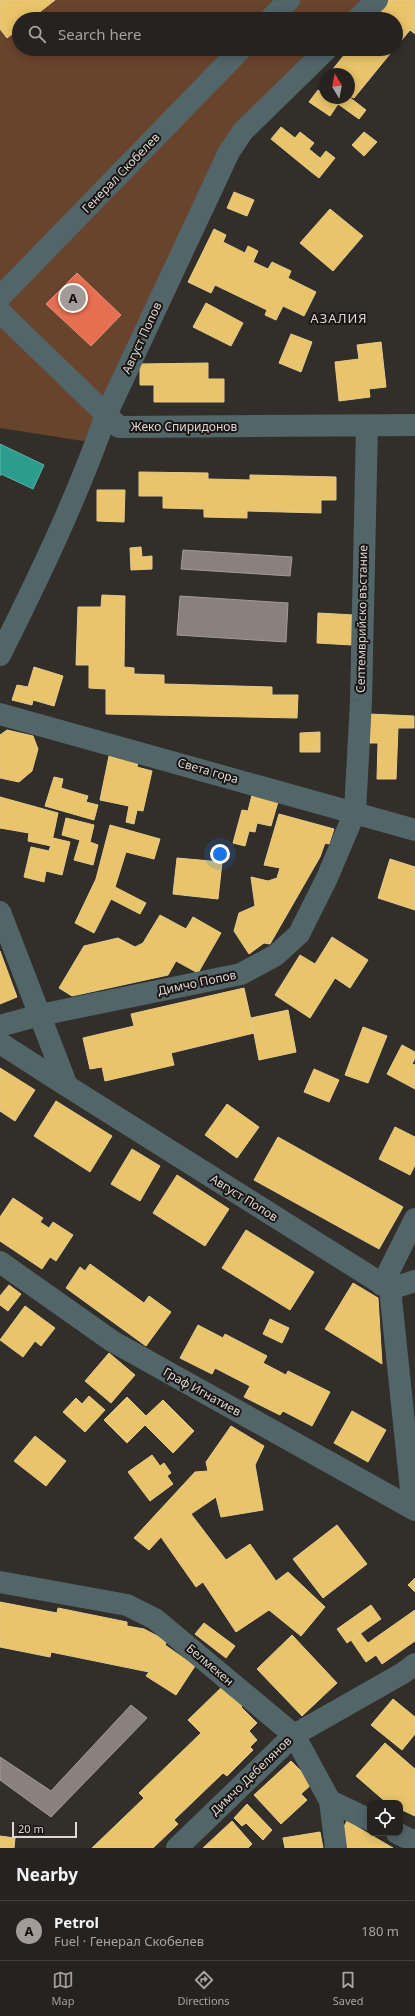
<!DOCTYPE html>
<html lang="en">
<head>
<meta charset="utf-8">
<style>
	:root { --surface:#262220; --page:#322f2d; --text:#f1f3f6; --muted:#a4a4a5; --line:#423f3e; --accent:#a29c98 }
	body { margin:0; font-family:"Noto Sans",sans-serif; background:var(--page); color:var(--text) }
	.controls { position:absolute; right:12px; bottom:12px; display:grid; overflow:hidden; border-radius:8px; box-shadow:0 2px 10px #0003 }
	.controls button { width:36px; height:36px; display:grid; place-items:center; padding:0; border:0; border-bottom:1px solid var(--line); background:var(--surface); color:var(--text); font:20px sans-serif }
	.compass { position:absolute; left:319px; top:68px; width:36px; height:36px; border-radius:50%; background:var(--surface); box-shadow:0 2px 10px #0003; rotate:350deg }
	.scale { position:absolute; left:12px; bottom:10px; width:65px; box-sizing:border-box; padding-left:4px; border:2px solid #ded8d4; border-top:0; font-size:11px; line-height:14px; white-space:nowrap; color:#ded8d4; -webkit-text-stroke:3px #1a1614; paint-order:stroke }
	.you { position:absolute; left:220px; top:854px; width:14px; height:14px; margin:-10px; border:3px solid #fff; border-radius:50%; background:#1a73e8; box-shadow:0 0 0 6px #1a73e833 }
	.badge { display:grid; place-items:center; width:26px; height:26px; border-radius:50%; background:var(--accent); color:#111; font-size:13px; font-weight:700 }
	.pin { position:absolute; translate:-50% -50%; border:2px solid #fff; box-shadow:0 1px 4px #0006 }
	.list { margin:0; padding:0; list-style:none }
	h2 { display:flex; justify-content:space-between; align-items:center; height:52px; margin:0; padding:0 16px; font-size:17px }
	h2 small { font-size:13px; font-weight:400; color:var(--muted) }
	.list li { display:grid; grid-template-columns:26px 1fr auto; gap:12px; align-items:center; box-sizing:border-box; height:60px; padding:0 16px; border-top:1px solid var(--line) }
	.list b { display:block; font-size:15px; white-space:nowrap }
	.list p { margin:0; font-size:13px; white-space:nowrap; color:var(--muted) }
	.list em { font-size:13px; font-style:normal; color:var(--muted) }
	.icon { flex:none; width:22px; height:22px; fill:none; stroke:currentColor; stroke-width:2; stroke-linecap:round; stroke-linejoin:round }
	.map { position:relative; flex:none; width:415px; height:1848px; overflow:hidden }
	.search { position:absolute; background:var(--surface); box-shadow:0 2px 10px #0003; left:12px; right:12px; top:12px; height:44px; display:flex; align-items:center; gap:10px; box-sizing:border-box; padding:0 14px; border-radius:22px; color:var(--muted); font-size:15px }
	.sheet { height:112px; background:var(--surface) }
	nav { display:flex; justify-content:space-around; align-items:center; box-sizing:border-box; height:56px; border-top:1px solid var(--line); background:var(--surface); font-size:11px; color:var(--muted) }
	nav a { display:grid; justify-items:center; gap:2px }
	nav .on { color:var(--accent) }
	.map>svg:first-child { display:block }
	.green { fill:#69442c }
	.homes { fill:#e9c46a; stroke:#e6ca8a }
	.shops { fill:#e76f51; stroke:#e48e78 }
	.schools { fill:#2a9d8f; stroke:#60afa4 }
	.industry { fill:#8a817c; stroke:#a39b96 }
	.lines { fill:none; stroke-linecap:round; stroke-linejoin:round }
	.minor { stroke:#526569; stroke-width:22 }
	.labels { text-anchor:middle; stroke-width:4; stroke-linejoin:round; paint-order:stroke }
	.street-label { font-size:12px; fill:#ded8d4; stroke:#1a1614 }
	.neighbourhood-label { font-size:13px; letter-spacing:1px; fill:#ded8d4; stroke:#1a1614 }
</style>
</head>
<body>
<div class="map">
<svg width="415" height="1848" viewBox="0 0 415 1848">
	<rect width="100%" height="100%" fill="#322e2a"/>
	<path class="green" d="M0,0H377L357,19H19V49H327L243,131L96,443L0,428Z"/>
	<path class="homes" d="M0,0H55L31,19H19V29L7,38L0,29Z
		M389,0H415V34L410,30L396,47V19H373Z
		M349,49H394L354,98L349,96V74H329Z
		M318,90L325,95V98L332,100L334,98L349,97L366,110L359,119L338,104L330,116L309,102Z
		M281,127L295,138L300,132L314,143L309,149L320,158L310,171L271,139Z
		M364,132L377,142L364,156L352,145Z
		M326,151L335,158L319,178L310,171Z
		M234,192L254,200L247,216L227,208Z
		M330,209L363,236L333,271L300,243Z
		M214,229L226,235L223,242L245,253L248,246L258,251L253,262L268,269L272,262L291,271L288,278L316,292L304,316L283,306L276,320L265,315L267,310L215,285L211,293L188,282Z
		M206,303L243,323L231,346L193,327Z
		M291,334L312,342L301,372L279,363Z
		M381,342L386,387L369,389L370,397L339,401L335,362L359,359L357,345Z
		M208,363V379H224V402H154V385H140V364Z
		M139,472L208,473V479L250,480V475L336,477V500H321V513L247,511V518L204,517V509L163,508V496H139Z
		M97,490H125L124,522L97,521Z
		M141,547L142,557L152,556V569L131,570L130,548Z
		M102,595L125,596L124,667L134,668V674L164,675V684L272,687V695H298L297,718L106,714V689L89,688V665H76L78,607H101Z
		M318,613L354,615L352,645L317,643Z
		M34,667L63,676L54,706L33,700L32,705L12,700L17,685L28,687Z
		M369,714L414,716V728H398L396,779H377L378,743H368Z
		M7,730L33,736L38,749L32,771L19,782L0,778V735Z
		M320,732V752H300V733Z
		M109,756L138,762L137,767L152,771L143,811L137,810L134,824L126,822L129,806L100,800Z
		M54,777L63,779L61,788L88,796L86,802L98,805L94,820L45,806Z
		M252,795L278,802L271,826L257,823L255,832L249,831L245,846L233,843L242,810L248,811Z
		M0,797L58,813L51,846L28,841L29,833L0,828Z
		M279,814L334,829L329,844L325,843L320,857L270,944L264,943L249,954L234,931L239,913L255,906L251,877L268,881L277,878L280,868L264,865Z
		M66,818L94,825L90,842L98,845L93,865L74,860L80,840L62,835Z
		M110,825L160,839L154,859L126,852L115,887L146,903L140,914L111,899L94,933L75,923L96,879Z
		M53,838L70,842L62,875L46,871L44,882L24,877L31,847L49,851Z
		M177,858L222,862L218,899L173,894Z
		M390,859L415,867V910L378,898Z
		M160,915L186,929L193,917L221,933L198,973L176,961L168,975L72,996L59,988L84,946L118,938L135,947L143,943Z
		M332,937L368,960L350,988L335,978L310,1018L275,995L300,955L315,964Z
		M0,951L17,997L0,1004Z
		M244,988L254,1033L171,1053L174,1065L105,1081L102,1067L90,1069L83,1038L134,1026L131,1014Z
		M288,1010L296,1052L259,1060L251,1018Z
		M363,1027L387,1036L368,1083L345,1075Z
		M402,1045L415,1052V1058L412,1064L415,1065V1089L387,1074Z
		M0,1068L35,1090L15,1121L0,1111Z
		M314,1069L339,1080L329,1102L304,1092Z
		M56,1101L112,1136L90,1172L34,1136Z
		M227,1104L259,1127L237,1158L205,1135Z
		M395,1127L415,1137V1165L410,1175L379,1159Z
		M278,1137L403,1207L379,1249L254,1180Z
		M132,1149L160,1166L140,1201L111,1184Z
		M177,1175L229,1209L205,1246L153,1213Z
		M13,1198L43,1218L40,1222L49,1228L53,1222L73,1235L56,1261L50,1257L42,1269L0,1241V1217Z
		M246,1230L314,1272L290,1310L222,1268Z
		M90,1264L144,1303L149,1296L171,1312L146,1346L66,1288L80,1267L85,1271Z
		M353,1283L378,1298L382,1364L325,1329Z
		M9,1285L21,1294L8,1311L0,1305V1296Z
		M25,1306L55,1328L41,1346L35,1341L23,1357L0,1340Z
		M270,1319L289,1328L282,1343L263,1334Z
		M198,1325L223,1338L225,1334L267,1356L263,1363L286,1375L288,1371L330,1392L312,1426L283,1411L280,1415L244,1397L250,1386L215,1368L212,1374L180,1358Z
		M109,1353L135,1375L111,1403L85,1381Z
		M89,1396L105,1410L85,1432L63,1412L76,1398L82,1404Z
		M127,1397L146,1416L163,1400L194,1431L173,1453L145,1425L127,1443L104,1420Z
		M352,1411L386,1430L368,1462L334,1443Z
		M231,1426L264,1446L255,1465L263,1510L221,1517L216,1497L191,1514L226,1560L250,1544L276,1581L288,1572L325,1607L301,1636L269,1610L236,1632L203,1582L196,1587L161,1537L149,1550L134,1538L195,1472L208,1471L206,1462Z
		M35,1436L66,1461L46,1486L14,1461Z
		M152,1455L160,1466L164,1463L171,1473L167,1476L173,1484L150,1501L128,1472Z
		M337,1525L367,1564L323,1598L293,1559Z
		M415,1578V1592L408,1585Z
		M0,1602L57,1613L58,1608L127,1622V1626L144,1629L167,1641L165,1645L195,1666L176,1695L146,1676L149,1672L51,1652L50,1657L0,1647Z
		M371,1605L381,1619L347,1643L337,1629Z
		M415,1610V1641L382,1664L376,1655L366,1662L351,1640L360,1633L368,1643Z
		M204,1623L235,1646L226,1658L195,1634Z
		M292,1635L337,1683L302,1716L257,1669Z
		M226,1683L245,1703L241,1707L257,1723L249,1731L257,1740L250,1747L253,1750L227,1776L223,1773L174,1820L178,1824L153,1848H92L144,1798L139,1793L201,1733L188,1720Z
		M393,1699L415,1717V1734L402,1750L371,1725Z
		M385,1743L415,1769V1816L400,1809V1803H387L356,1776Z
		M291,1761L313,1783L301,1794L307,1800L281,1824L254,1795Z
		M247,1804L272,1830L263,1840L246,1823L242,1826L234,1818Z
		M232,1821L252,1844L248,1848H203Z
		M347,1821L393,1848H345L341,1832Z
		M320,1832L323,1848H285L283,1838Z
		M0,1836L15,1838L14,1848H0Z"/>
	<path class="shops" d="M77,273L121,315L91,346L46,304Z"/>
	<path class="schools" d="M0,444L44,465L33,489L1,474L0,476Z"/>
	<path class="industry" d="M183,550L292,557L290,576L181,569Z
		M180,596L288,603L286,642L177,635Z
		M131,1705L147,1718L51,1817L0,1780V1757L51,1791Z"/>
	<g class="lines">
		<path class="minor" d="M270,19L289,0
			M357,19L377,0
			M0,297L241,49
			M0,312L119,427L415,425
			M0,655C39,577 77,498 106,415L229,152L243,131L327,49
			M0,714L415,830
			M0,912L67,1086L390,1289L413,1509L415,1510
			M0,1026L40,1015L241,974L276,955L299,934L327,878L355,812L361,701L367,426
			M0,1043L67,1086
			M0,1262L112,1341L413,1509
			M382,1285L415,1219
			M390,1289L415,1281
			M0,1582L127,1605L155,1619L294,1735L330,1801L336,1848
			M330,1801L370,1820
			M397,1833L415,1842
			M177,1848L294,1735L403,1673L415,1664"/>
	</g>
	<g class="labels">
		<g class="street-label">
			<text transform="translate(121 173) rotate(-46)" y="4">Генерал Скобелев</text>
			<text transform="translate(142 338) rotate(-65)" y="4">Август Попов</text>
			<text x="184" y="431">Жеко Спиридонов</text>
			<text transform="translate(362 619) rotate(-89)" y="4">Септемврийско въстание</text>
			<text transform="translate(208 771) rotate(16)" y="4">Света гора</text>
			<text transform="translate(197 983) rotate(-12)" y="4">Димчо Попов</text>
			<text transform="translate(244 1198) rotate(32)" y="4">Август Попов</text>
			<text transform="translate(202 1392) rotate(29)" y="4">Граф Игнатиев</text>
			<text transform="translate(210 1665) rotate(40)" y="4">Белмекен</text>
			<text transform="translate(251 1776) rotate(-44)" y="4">Димчо Дебелянов</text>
		</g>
		<g class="neighbourhood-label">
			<text x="339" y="323">АЗАЛИЯ</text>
		</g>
	</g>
</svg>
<div class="controls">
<button><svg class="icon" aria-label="locate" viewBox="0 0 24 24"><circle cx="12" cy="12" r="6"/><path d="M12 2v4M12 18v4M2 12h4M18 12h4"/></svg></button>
</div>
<svg class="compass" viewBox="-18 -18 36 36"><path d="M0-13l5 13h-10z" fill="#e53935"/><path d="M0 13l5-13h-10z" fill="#a4a4a5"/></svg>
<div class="scale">20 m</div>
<div class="you"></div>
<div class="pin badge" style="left:73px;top:298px">A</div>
<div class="search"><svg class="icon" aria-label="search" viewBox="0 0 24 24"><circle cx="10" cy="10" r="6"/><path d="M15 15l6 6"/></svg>Search here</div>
</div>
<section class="sheet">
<h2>Nearby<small></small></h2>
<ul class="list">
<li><span class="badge">A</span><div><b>Petrol</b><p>Fuel · Генерал Скобелев</p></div><em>180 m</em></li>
</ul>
</section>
<nav>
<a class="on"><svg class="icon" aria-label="map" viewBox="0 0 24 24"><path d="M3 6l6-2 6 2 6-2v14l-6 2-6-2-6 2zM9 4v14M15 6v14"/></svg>Map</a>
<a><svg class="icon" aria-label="directions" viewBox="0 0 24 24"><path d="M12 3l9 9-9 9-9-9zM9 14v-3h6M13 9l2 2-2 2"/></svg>Directions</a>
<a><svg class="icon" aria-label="saved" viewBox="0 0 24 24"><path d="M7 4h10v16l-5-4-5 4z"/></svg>Saved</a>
</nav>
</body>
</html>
